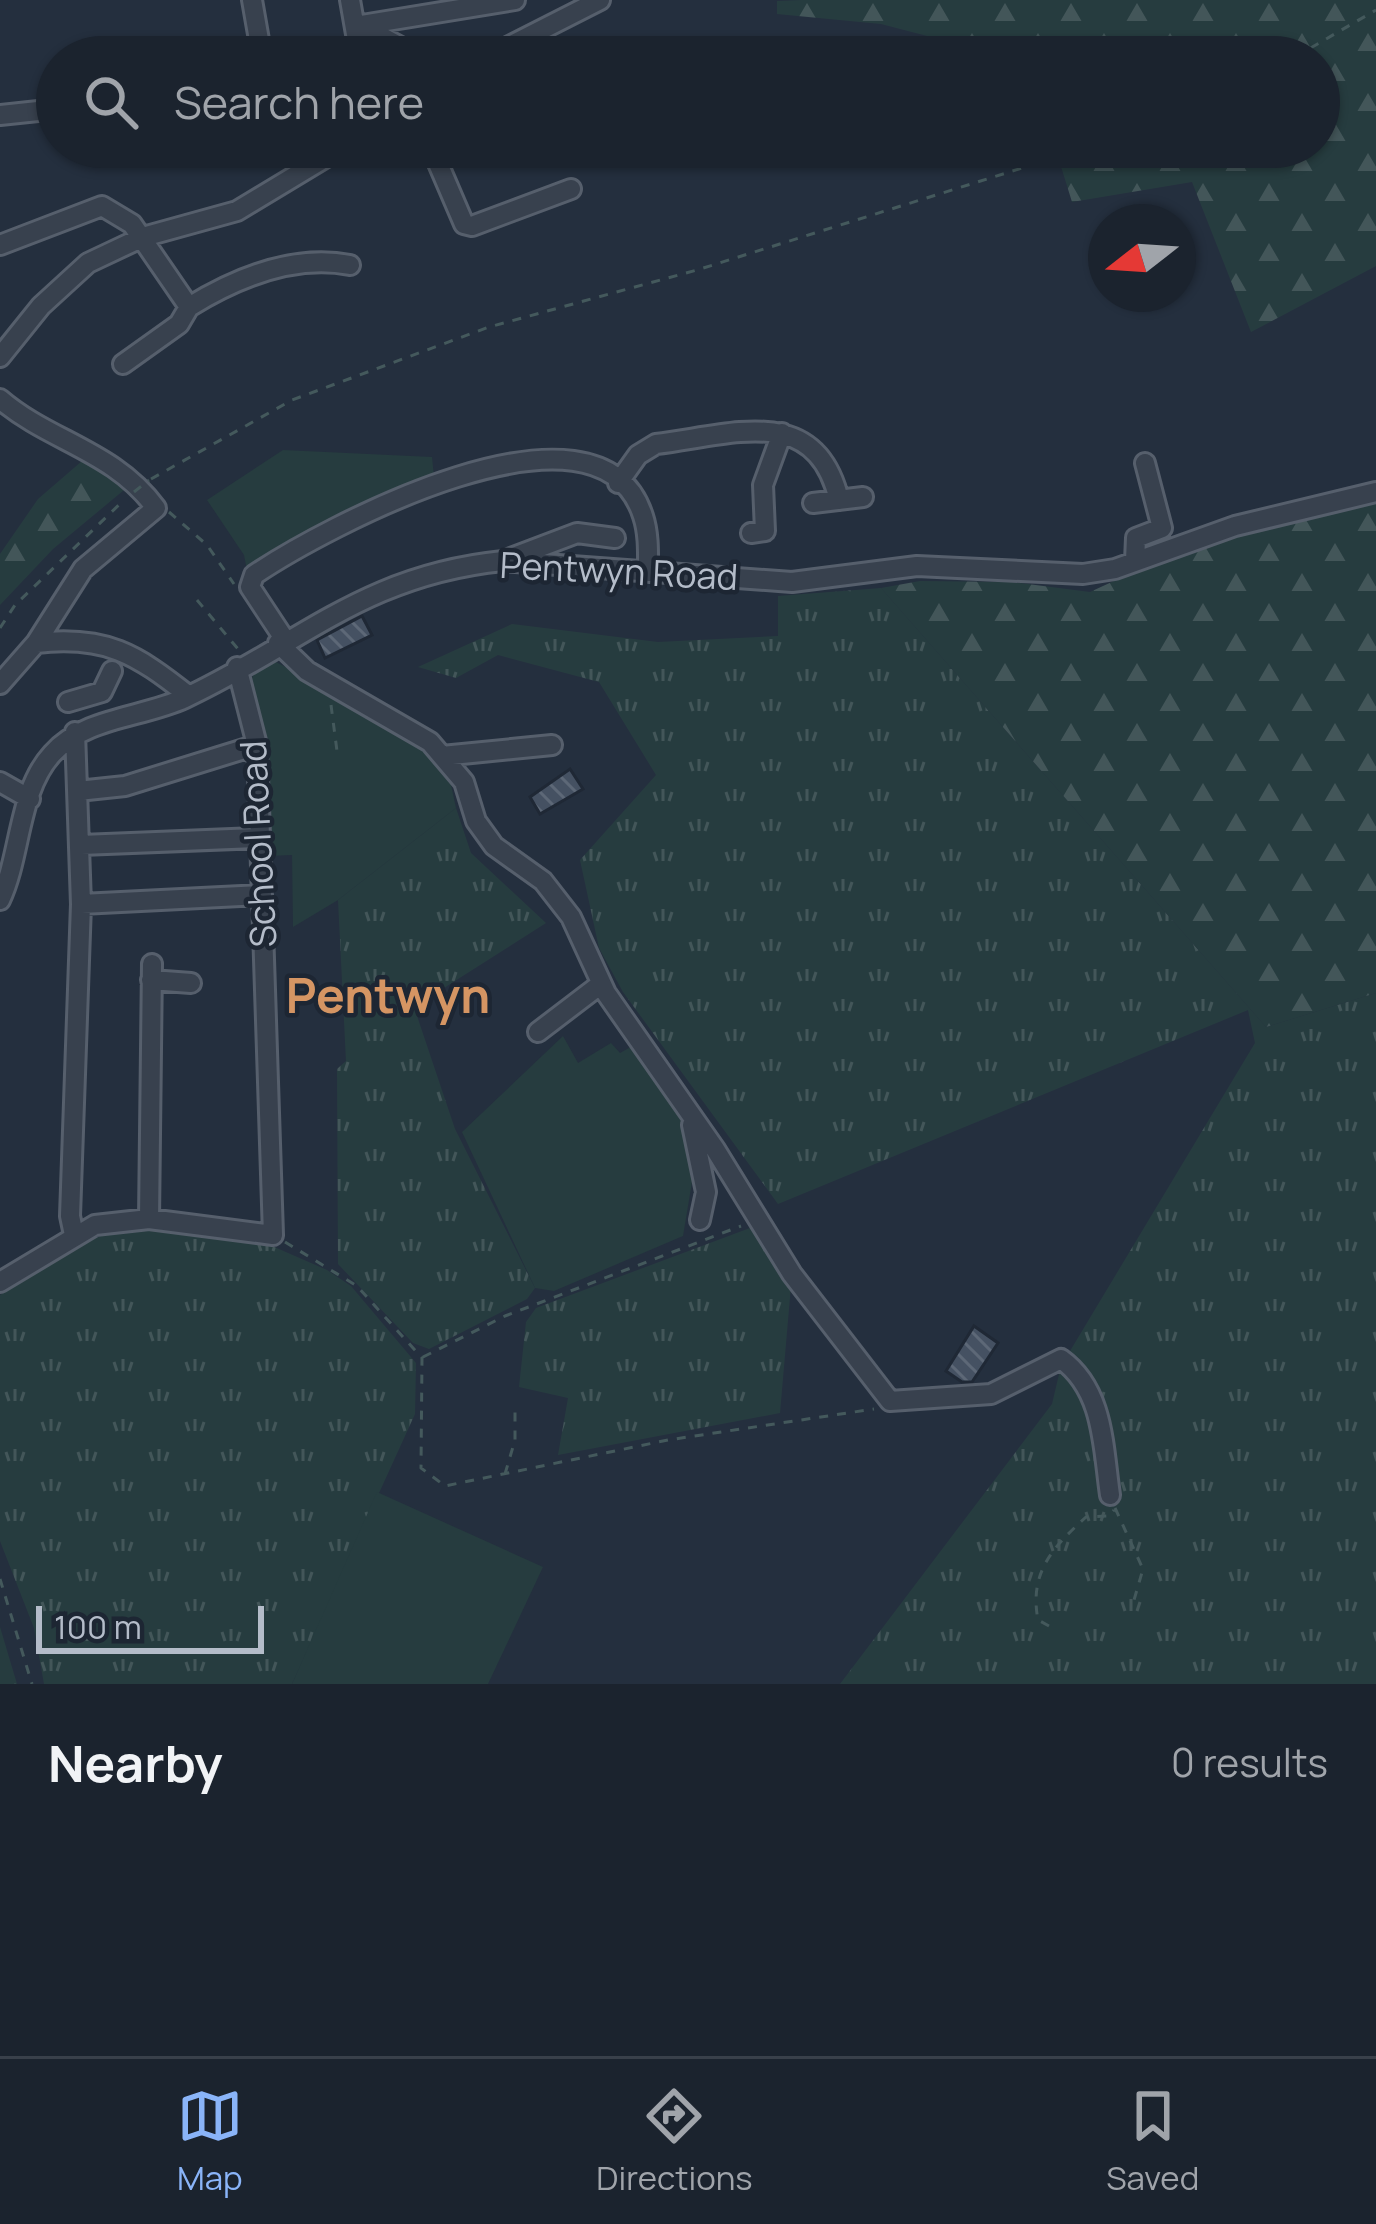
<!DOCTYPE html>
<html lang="en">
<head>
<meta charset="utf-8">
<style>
	:root { --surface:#1b232e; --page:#282f3a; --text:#f1f3f6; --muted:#a0a4aa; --line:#39404a; --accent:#8ab4f8 }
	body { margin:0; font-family:Manrope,sans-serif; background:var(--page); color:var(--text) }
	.compass { position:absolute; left:1088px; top:204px; width:108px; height:108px; border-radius:50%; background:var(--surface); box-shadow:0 3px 9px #0004; rotate:253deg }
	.scale { position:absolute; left:36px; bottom:30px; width:228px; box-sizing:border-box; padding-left:12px; border:6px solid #b4bcc9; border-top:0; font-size:33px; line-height:42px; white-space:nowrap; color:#b4bcc9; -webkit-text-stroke:9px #1d2633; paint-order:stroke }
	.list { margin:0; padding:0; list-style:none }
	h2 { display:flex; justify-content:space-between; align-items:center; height:156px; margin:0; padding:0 48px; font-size:51px }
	h2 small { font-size:39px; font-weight:400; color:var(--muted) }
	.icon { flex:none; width:66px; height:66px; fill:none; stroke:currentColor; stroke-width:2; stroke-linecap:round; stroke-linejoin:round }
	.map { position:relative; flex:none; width:1376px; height:1684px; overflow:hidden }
	.search { position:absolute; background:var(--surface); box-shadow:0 3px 9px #0004; left:36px; right:36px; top:36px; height:132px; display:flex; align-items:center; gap:30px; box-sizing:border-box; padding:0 42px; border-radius:66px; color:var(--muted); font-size:45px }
	.sheet { height:372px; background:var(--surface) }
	nav { display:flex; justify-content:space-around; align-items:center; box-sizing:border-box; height:168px; border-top:3px solid var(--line); background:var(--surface); font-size:33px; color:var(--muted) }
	nav a { display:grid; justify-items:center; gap:6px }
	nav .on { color:var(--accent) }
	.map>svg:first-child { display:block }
	.grass { fill:url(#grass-tufts) }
	.forest { fill:url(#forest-firs) }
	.green { fill:#263c3f }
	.building { fill:url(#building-back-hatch); stroke:#1f2835; stroke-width:3 }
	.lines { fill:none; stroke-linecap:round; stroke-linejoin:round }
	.minor-casing { stroke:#565f6c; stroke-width:24 }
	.path { stroke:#44595c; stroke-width:3; stroke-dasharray:9 9; stroke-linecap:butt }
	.minor { stroke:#38414e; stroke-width:18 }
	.path-bridge { stroke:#44595c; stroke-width:3; stroke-dasharray:9 9; stroke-linecap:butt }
	.labels { text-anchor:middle; stroke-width:9; stroke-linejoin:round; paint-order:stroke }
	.street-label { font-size:36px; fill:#b4bcc9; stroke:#1d2633 }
	.district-label { font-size:48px; font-weight:bold; fill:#d59563; stroke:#1d2633 }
</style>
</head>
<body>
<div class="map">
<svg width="1376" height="1684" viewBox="0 0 1376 1684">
	<defs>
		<pattern id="grass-tufts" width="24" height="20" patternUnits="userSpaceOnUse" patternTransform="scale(3)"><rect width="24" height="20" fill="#263c3f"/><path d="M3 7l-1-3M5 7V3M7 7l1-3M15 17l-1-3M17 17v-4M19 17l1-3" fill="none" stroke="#435659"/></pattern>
		<pattern id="forest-firs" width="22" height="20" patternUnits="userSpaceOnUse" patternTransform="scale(3)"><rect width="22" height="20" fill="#263c3f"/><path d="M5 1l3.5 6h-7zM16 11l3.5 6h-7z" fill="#435659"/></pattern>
		<pattern id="building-back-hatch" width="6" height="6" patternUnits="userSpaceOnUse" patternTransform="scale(3)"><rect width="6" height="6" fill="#455162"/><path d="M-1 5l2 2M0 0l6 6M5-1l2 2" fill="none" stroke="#5d6877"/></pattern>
	</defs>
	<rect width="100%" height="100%" fill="#242f3e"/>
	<path class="grass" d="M226,147H322L291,169Z
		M881,588L1266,1027L1376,993V1684H840L1052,1404L1061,1366L1255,1043L1248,1010L778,1204L623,992L599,948L580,860L656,775L599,682L498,655L456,678L418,667L512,624L658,642L778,636V596Z
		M456,808L471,853L546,923L414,1007L455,1129L535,1288L527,1299L429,1349L413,1343L338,1264L337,1069L346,1061L338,900Z
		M188,1228L256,1239L327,1270L351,1286L416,1363L415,1414L292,1684H44L34,1628L0,1541V1295L77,1245L117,1230Z
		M750,1228L792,1274L780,1413L558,1455L568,1398L519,1387L526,1322L536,1308Z"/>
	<path class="forest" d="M1376,0V266L1251,332L1192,182L1072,202L1055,147H1319V57H1008L881,24L777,14V1L802,0Z
		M89,455L130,485L53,549L0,605V554L38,499Z
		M1376,499V993L1266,1027L881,588L920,581L1012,582L1090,592L1179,551Z
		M0,1627L17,1684H0Z"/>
	<path class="green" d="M283,450L432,457L434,477L247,570L244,555L207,500Z
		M276,662L417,735L447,766L456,808L338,900L293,927L292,855L269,856L248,686L256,670Z
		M563,1036L578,1063L611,1043L620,1053L636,1044L687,1129L695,1164L683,1236L554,1291L535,1288L462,1132Z
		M377,1492L543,1567L488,1684H292Z"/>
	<path class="building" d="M362,616L372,635L325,658L317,640Z
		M570,769L583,789L540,814L530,797Z
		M974,1326L998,1343L972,1382H962L946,1371Z"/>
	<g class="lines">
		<g class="minor-casing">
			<path id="minor" d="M252,0L262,57
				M350,0L360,57
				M360,25L419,57
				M362,25L515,0
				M488,57L600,0
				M0,115L57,109
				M431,147L464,224L472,226L571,189
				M0,245L102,206L132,224L189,307C236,278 293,254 350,265
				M0,357L41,306L88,263L143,237L237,211L343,147
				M123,364L179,324L189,307
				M0,399C50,442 113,450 156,508L83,569L36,643L0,684
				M618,483L638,455L656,444C732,435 816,402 839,500
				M813,503L863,497
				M751,533L765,531L763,485L782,433
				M511,558L577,533L615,538
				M1135,561L1136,538L1162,528L1145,463
				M285,640L250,587L254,575C322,529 599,379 643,516C649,534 648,554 648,572
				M36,643C106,635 136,654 189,696
				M278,643L307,671L430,742L464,782L476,821L494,846L543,881L571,917L606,993L715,1149L792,1274L890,1401L991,1394L1061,1359C1104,1390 1103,1447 1110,1495
				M68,702L102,692L112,671
				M442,756L552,745
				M0,782L30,799
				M78,791L125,786L257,745
				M81,845L259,838
				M0,900C21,856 18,791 52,754C85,717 142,718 185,698C302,643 364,575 503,561L792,582L917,566L1083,574L1115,569L1235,526L1376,492
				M81,904L262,895
				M151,980L191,983
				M538,1032L601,984
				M692,1125L706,1192L700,1220
				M149,1219L152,964
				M74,1235L70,1216L81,904L75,732
				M0,1282L95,1225L149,1219L273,1235L257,745L237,667"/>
		</g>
		<path class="path" d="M1295,57L1376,10
			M151,479L292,400L489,327L697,270L1089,147
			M169,512L207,545L234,584
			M197,600L238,649
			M0,628L15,605L124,500
			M331,705L337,751
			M285,1242L357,1286L422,1358L421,1468L445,1486L668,1440L874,1409
			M423,1357L505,1316L741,1226
			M505,1474L515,1440V1404
			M1115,1508L1143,1569L1134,1600
			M0,1579L32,1684
			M1049,1626L1038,1620C1029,1573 1052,1548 1086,1517L1109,1516L1114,1510"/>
		<use href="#minor" class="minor"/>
		<path class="path-bridge" d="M134,492L149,480"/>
	</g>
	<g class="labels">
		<g class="street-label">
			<text transform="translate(619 571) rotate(3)" y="13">Pentwyn Road</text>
			<text transform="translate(258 844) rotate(-93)" y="13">School Road</text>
		</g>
		<g class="district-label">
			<text x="388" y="1013">Pentwyn</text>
		</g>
	</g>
</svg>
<svg class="compass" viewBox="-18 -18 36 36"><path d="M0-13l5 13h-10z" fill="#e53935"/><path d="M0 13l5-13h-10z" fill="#a0a4aa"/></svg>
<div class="scale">100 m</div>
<div class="search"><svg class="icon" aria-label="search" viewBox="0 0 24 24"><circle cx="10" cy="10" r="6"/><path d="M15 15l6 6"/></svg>Search here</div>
</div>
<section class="sheet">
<h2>Nearby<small>0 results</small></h2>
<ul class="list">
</ul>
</section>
<nav>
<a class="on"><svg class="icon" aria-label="map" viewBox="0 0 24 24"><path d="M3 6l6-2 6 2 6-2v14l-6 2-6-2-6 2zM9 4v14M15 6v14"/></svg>Map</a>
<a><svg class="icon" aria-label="directions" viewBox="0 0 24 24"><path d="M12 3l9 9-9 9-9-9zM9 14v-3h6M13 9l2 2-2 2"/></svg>Directions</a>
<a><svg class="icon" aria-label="saved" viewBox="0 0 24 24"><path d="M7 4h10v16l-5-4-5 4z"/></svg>Saved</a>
</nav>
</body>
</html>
